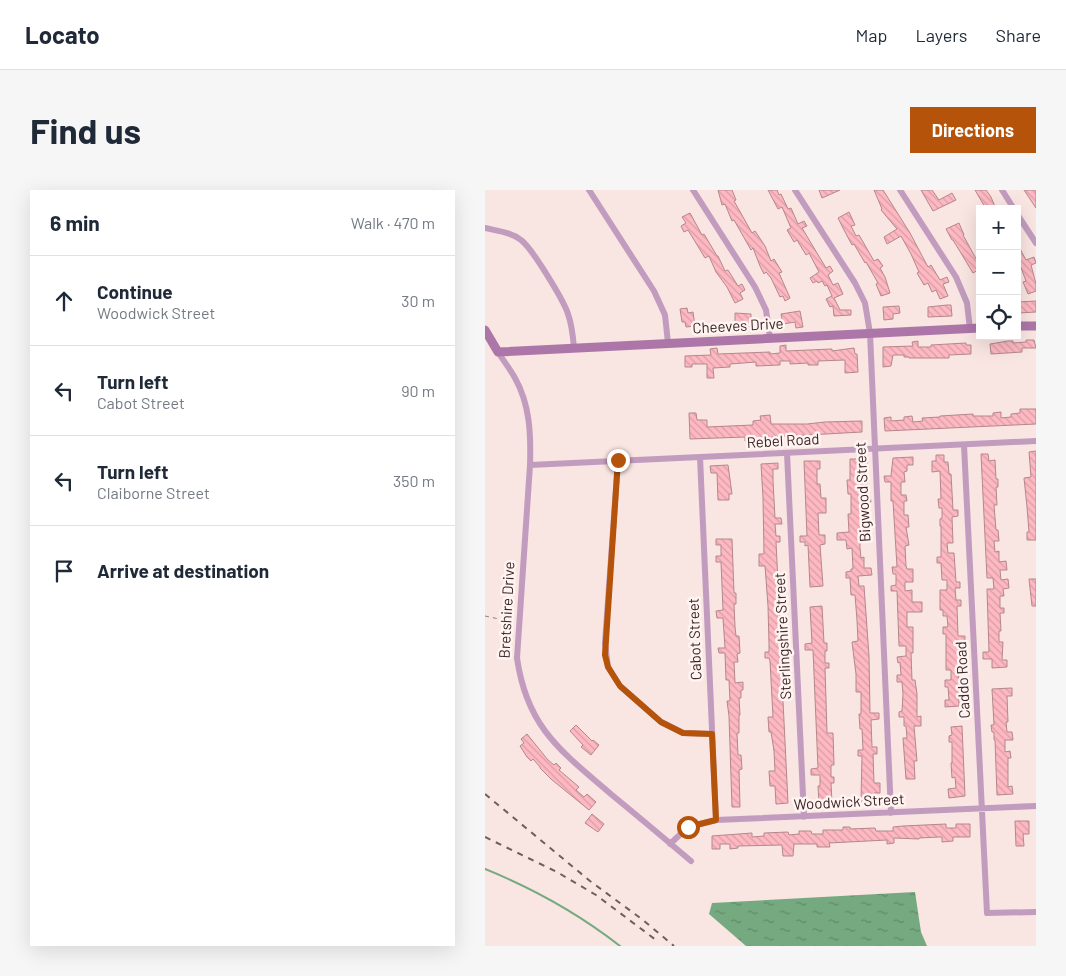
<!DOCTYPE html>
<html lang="en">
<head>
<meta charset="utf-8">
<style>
	:root { --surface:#fff; --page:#f6f6f7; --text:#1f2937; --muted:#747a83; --line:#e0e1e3; --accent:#b45309 }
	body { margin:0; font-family:Barlow,sans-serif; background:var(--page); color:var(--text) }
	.controls { position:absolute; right:15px; top:15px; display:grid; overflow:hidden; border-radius:0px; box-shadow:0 5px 20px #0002 }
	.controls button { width:45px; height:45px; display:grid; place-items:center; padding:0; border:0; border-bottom:1px solid var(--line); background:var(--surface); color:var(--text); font:25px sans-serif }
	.stop { position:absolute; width:15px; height:15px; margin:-11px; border:4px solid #b45309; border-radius:50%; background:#fff }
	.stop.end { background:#b45309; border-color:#fff; box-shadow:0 1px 5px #0008 }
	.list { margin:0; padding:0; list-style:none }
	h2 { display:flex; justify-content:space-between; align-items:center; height:65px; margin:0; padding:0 20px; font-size:21px }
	h2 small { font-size:16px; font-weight:400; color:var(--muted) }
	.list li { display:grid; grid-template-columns:32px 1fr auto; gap:15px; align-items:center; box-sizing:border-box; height:90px; padding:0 20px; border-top:1px solid var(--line) }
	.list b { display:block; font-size:19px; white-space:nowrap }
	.list p { margin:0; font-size:16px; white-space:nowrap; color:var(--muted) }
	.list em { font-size:16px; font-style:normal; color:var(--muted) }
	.icon { flex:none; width:28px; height:28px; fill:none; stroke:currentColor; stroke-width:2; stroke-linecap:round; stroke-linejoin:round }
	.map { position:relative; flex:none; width:551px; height:756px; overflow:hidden; border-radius:0px }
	header { display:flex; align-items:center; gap:30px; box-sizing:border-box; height:70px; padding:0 25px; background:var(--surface); border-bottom:1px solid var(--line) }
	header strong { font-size:24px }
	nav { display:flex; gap:28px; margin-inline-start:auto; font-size:18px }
	.intro { display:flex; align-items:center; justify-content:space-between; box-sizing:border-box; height:120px; padding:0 30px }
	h1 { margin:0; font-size:35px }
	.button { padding:12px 22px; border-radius:0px; background:var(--accent); color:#fff; font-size:18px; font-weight:700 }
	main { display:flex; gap:30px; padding:0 30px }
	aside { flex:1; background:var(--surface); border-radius:0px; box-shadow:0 5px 20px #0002 }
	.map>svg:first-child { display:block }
	.water { fill:url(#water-ripples) }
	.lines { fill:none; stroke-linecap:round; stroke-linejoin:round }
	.stream { stroke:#75a97f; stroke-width:2 }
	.building { fill:url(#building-back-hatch); stroke:#b5878d }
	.path { stroke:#95827e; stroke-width:1; stroke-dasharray:4 4; stroke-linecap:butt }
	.street { stroke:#c29cbe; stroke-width:6 }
	.secondary { stroke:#ad76a8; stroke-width:9 }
	.rail { stroke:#705e5a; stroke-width:2; stroke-dasharray:6 6; stroke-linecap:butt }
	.route { stroke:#b45309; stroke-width:6 }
	.labels { text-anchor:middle; stroke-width:5; stroke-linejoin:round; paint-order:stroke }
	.street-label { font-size:15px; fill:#392724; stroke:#fff4f2 }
</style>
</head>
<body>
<header>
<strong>Locato</strong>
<nav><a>Map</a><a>Layers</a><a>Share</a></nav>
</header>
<div class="intro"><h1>Find us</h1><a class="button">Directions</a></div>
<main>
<aside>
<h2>6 min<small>Walk · 470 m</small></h2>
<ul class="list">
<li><svg class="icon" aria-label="ahead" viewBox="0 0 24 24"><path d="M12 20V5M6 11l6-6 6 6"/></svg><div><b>Continue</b><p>Woodwick Street</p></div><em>30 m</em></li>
<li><svg class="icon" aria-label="left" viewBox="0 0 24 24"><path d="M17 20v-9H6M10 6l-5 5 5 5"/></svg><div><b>Turn left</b><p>Cabot Street</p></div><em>90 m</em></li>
<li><svg class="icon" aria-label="left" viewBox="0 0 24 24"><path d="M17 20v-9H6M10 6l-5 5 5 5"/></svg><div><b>Turn left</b><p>Claiborne Street</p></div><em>350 m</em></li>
<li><svg class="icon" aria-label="arrive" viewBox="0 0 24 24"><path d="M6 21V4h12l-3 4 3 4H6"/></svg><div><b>Arrive at destination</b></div></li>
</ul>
</aside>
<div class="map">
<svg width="551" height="756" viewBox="0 0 551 756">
	<defs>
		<pattern id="water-ripples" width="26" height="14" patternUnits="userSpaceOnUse" patternTransform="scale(1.25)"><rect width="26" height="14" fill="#75a97f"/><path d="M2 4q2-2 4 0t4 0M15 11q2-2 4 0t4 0" fill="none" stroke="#618a68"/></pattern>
		<pattern id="building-back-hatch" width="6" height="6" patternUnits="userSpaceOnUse" patternTransform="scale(1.25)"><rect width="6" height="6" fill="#feb8c1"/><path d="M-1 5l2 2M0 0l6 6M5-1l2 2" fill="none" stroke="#da9ea6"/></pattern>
	</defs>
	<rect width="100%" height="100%" fill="#f9e5e1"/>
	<path class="water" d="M430,702L436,742L442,756H261L224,724L227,713Z"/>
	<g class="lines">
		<path class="stream" d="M0,679C47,698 94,724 135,756"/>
	</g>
	<path class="building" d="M233,0H247L251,10L249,11L267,43L270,41L280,56L286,71L289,69L297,82L294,83L305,108L300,111L298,106L295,107L286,88L281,82L279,84L275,76L268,58L266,60L249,30L247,31L240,14L237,15Z
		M283,0H292L294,5L296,4L303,19L306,18L313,34L319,31L322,36L317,38L341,78L345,76L348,81L343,85L348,95L353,93L358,104L349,108L355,120H366V125L349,126L348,116L345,117L341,109L347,106L342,95L340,96L337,91L333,93L332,91L328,93L325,88L334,82L324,63L321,65L312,50L309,52L302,40L306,38L297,17L293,19Z
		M334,0H355L337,8Z
		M389,0H398L425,43L443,77L446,75L455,90L462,87L464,92L458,94L463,106L455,109L451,100L447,102L443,93L439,95L432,83L434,82L426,64L416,46L402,54L399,47L412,39L396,20L397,19Z
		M436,0H447L454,10L467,3L471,10L448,21Z
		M490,0H501L506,7L511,19H501Z
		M539,0H551V18Z
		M364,22L370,35L366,36L371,46L374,45L389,71L393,69L398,76L395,78L400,87L405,103L396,106L391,94L393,93L381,72L380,73L369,54L367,55L359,40L353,28Z
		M205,23L217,45L219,44L232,66H233L240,81L243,80L253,96L257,94L260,100L255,103L258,109L250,113L242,97L231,82L224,66L220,68L203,40L199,42L196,36L201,33L197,27Z
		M474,33L479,45H478L495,76V79L488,83L468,50H467L461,39Z
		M532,53L541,70L549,67L551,73L546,75L551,94V101L543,104L538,92L541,91L532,67Z
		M551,111V122L534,123L532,112Z
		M462,115H466L467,126L443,127V117Z
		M414,116L415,123L408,124V129L399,130L398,117Z
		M202,118L203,123L208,122L210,136L201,137L200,132H197L195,119Z
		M315,121L318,137L311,138L310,132L298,134L296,124Z
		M250,123L266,124V137H257V133H250Z
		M541,150H549L551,158H537V162L506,164L505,154L523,151H528V153L541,152Z
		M433,151V157H446V155L481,153V155H486V164L464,165V168H424V167H419V165H408L406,176L398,177V157L428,156L427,152Z
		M301,155V161L347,159V161L369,158L370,164H372L373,182L360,183V170L333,171V175H323V173L305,174V171H295V175L271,176V172L245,174V177L228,178L229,188H222V174H207V177H200V166L226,165L225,159L232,158L233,164L285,162V164L295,163V156Z
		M535,219H551V234L400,241L399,228L406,227V231L419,230V227L427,226L428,232L438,231L437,228L455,227V226L488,224V226H508V223L516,222V228L526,227V224L535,223Z
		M204,223H211L212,230H222V237L268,235V231L276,230L275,226L285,225L286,234H322L340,232L377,231V242L286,247L287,254H280V248L265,249V251H260V247L205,249Z
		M551,261V350H542V342H544L542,317L539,288L546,287L544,262Z
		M496,264H503L504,271L510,270L511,289H513V297H511L512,315H509L511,340H513L514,351H509L510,362L514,361V372L521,371L522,380H515L516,390L523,389L524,398L518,399L519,406H515V418H519V423H515L516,441H514V452H518L517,470H522V477L507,478V469H498V462H504L502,399H509L508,388H502Z
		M451,265H459V272H463L464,284H466L468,320H473V326L467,327L468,353H462L463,363H469L471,392H475V398H470L471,410H476V416H472L473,446H480V452H473L474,500L476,506H474V516L460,517V510H464L463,497H460V490H466V480H461V444H458V437H463L462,426H458V420H455V400H462V390H457L456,373H452V367H456V336H455V329L457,328V318H454L453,309H456L455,281L447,282V271H451Z
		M428,267V275H422V281L419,282L420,292H416V305H421L422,311H419V325H423L424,337H421L424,355L420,356L421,376L422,379H428V392H420V401L427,400V412H437V422H422V437H428V463H426L427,490H430L432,504V527L436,526V536H429L432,571H429L430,589H421L418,548H422L421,536H419V527H414V522L417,521L418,504L417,492H412V485H416L415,472L413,473L412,467L421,466V456H414L412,401H406V396L411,395V384H408L407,377H412L408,311H406V292H400L399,286H406L408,268Z
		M365,269H382V275H375V289H382V295H375L376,306H385L386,312L375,313V324L382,323L383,328H380V333H377V340H375V358L376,368L379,367V378H386L387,385L373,386L374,396H379L384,466L385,523H394V529L386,530L387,557H392V564H388L389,593H395V603H389L390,611H376L377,566H373V560H378L377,539H375L374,524H376V502H371V484L367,452L373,451L372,430L370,405H366L365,388H361V382L366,381V379H368L367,358L362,359L361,350H352V343L364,342L363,324H366V304H363L362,290H365Z
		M319,271H335V279H332V294H335L336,308H341V323H333L334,345H340V354L335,355L338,396L325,397L323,355L320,356V352H315V346H322Z
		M293,273V279H288V291L290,328H296L297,334H290L291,346H295V352H291L296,453H302V460H296V470L303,613L291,614L290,596H285L284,581H290L289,561L286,542H284L283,527H288L285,471L284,468H280V462H284V454L283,416L280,376H274V364H279L278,308L276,274Z
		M243,275L247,304H244V310H233L232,283H226L225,276Z
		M231,349H247L249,403H251V414H249L250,437L251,446H254L255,463L252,464L253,472H249L250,493L258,492V500H256V508H254L255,525H254V543H252L253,565H256L257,579L254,580L255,617H247L244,526L242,511H245L244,490H241L240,463H234L233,458H240L238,428H232L231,421L238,420L236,372H231V366H236V355H231Z
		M544,389H551V416H547Z
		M337,416L339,453H342V461H340V473H344V478H340L342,543H348L349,575H346V587H349V593H346L347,613H334L333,596H335V585H326V579L333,578L328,460H320V454L327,453L325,417Z
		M527,498V506H522L523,532H521L522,542H527L528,550H520V562L525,561L526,568H523V597L527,596L528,604L512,605L510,550H509V542H507L506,535H509L507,499Z
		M91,535L107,551L108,550L114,555L106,565L96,557L98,555L85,541Z
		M477,536L480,606L464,608L463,599L471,598L470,587L467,588L466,573H467V552H464V546L467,545L466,537Z
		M42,544L63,570L69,575L71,573L76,578L74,580L94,597L91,600L99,607L102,604L111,612L104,620L66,589L55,578V577L48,569L46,571L42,567L35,556L39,553L36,549Z
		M107,624L119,634L113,642L100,633Z
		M530,631H544V644H538L539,656H531Z
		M461,634V638H471V634H485V647H468V651L457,652V647H454L434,648V649L409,648V653L402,654V650L344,653L345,657H332V654H309L308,666H298L297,655L253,656V658L245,659V654H235V659H227V646L267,643V647L279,646V643L303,642L304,645L314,644V641H326L327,644H338V640H358V637H365V639L390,638L391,641H408V637L418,636Z"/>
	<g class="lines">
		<path class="path" d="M0,426L28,432"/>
		<path class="street" d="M104,0L169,101L180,125L183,153
			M208,0L270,97L281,120L285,148
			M310,0L370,93L380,113L385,143L406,623
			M415,0L471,87L482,113L485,139
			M517,0L529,19
			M532,24L551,53
			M0,38C12,41 26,42 36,50C47,58 79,111 83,124C87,135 88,146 89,158
			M13,162C18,170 25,179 30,188C45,215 46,244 45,275L32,468C42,538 76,561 127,605C154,627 180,649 206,671
			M479,255L502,723L551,722
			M302,263L319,627
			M215,267L231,630
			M133,270L120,453L123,477L135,496L176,532L198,543L227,544
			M45,275L551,251
			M185,654L203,637L231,630L551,616"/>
		<path class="secondary" d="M532,136H551
			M0,140L13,162L495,138"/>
		<path class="rail" d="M0,604L105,691L158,730L189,756
			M0,647L72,682L111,705L171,750"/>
	</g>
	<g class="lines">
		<path class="route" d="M133,270L120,465L123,477L135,496L176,532L198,543L227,544L231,630L203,637"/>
	</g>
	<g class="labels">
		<g class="street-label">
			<text transform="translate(253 136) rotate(-3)" y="5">Cheeves Drive</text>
			<text transform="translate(298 251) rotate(-3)" y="5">Rebel Road</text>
			<text transform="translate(378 302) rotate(-93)" y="5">Bigwood Street</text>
			<text transform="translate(22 420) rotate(-87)" y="5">Bretshire Drive</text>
			<text transform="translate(298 446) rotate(-93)" y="5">Sterlingshire Street</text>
			<text transform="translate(210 449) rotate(-92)" y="5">Cabot Street</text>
			<text transform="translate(478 490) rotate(-93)" y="5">Caddo Road</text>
			<text transform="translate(364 612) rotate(-3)" y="5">Woodwick Street</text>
		</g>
	</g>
</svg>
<div class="controls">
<button>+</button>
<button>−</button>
<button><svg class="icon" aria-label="locate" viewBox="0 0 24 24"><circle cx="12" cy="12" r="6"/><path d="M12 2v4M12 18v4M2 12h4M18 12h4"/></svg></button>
</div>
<div class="stop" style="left:203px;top:637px"></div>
<div class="stop end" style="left:133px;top:270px"></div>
</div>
</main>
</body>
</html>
